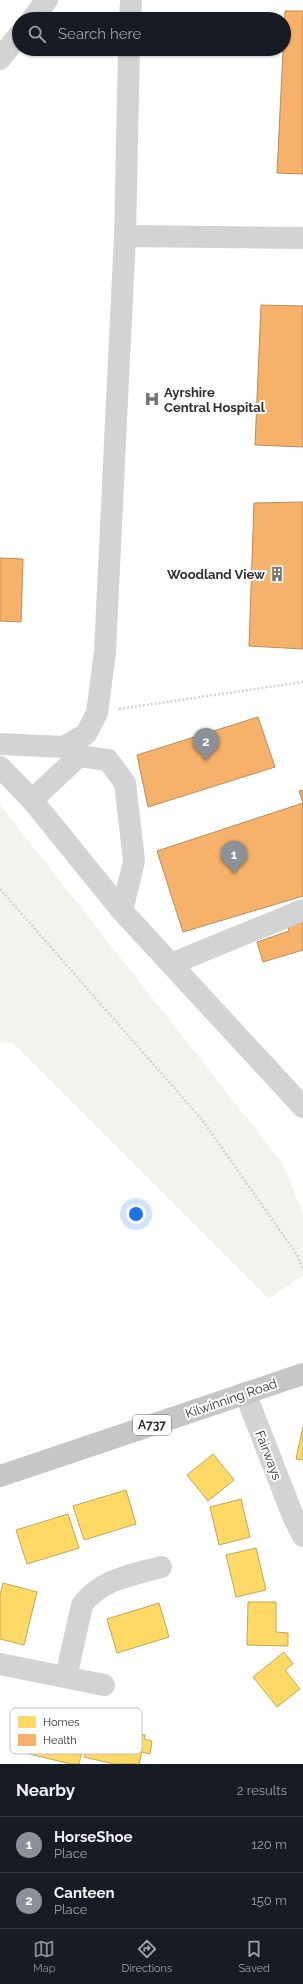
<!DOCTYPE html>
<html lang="en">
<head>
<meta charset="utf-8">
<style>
	:root { --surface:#171b24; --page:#242831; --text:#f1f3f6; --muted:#9ea1a6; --line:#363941; --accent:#8c9099 }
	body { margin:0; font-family:Raleway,sans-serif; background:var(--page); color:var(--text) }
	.you { position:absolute; left:136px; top:1214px; width:14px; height:14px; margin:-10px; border:3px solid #fff; border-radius:50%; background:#1a73e8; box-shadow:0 0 0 6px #1a73e833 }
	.badge { display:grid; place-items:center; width:26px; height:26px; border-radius:50%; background:var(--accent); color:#fff; font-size:13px; font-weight:700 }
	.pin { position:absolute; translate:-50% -33px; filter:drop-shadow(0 1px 2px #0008) }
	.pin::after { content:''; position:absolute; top:21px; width:14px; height:12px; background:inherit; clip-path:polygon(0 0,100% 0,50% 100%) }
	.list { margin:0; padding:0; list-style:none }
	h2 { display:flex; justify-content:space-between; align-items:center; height:52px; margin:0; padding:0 16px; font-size:17px }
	h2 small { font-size:13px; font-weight:400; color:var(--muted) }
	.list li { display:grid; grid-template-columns:26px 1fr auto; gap:12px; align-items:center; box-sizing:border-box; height:56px; padding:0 16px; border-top:1px solid var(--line) }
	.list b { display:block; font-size:15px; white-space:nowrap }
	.list p { margin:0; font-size:13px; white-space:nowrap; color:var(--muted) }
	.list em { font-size:13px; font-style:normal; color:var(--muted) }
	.icon { flex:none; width:22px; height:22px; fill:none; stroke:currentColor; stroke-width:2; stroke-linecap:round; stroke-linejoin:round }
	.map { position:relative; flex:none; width:303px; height:1764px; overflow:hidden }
	.search { position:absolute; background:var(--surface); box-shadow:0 1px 3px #0004; left:12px; right:12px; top:12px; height:44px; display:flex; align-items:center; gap:10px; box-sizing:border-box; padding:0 14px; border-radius:22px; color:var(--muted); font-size:15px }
	.sheet { height:164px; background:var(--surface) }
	nav { display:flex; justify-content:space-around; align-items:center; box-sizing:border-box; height:56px; border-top:1px solid var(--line); background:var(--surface); font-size:11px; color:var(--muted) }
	nav a { display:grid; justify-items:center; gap:2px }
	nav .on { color:var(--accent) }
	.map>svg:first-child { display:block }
	.green { fill:#f1f3ec }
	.homes { fill:#ffd966; stroke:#c0a655 }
	.health { fill:#f6b26b; stroke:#ba8a59 }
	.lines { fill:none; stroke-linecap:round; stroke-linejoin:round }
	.path { stroke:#d3d3d3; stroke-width:2.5; stroke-dasharray:2 2; stroke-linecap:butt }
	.minor { stroke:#d3d3d3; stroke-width:22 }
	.major { stroke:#c6c6c6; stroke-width:22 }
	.labels { text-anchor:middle; stroke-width:4; stroke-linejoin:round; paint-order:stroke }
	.shield { fill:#fff; stroke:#6d6d6d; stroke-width:1 }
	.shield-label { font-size:12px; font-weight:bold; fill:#2e2e2e }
	.poi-label { font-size:13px; font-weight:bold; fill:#2e2e2e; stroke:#fff; text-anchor:start }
	.street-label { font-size:13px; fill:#2e2e2e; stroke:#fff }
	.key { fill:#fff; stroke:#c0c0c0; stroke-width:1 }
	.key-label { font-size:11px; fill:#2e2e2e }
</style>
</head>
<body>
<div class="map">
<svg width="303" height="1764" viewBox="0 0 303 1764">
	<rect width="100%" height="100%" fill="#fff"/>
	<path class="green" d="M0,805L283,1164L303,1214V1275L269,1299L12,1042L0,1043Z"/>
	<path class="homes" d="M303,1427V1460L296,1459Z
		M213,1454L234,1480L208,1501L187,1475Z
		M126,1490L136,1524L84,1540L73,1506Z
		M241,1499L250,1537L219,1545L210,1507Z
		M68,1514L79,1548L27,1564L16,1530Z
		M256,1548L266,1590L236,1597L226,1555Z
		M3,1583L37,1592L24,1645L0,1639V1595Z
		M248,1602H276V1632L288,1633V1646L247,1645Z
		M159,1603L169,1637L117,1653L107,1619Z
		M284,1652L293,1664L285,1670L300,1689L277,1707L253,1677Z
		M33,1718L87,1731L79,1764H71L25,1753Z
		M92,1723L145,1735L144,1739L152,1741L150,1754L142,1752L139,1764H114L84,1757Z"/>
	<path class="health" d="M285,11H303V174L277,173Z
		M261,305L303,306V447L255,445Z
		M303,502V649L249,646L254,503Z
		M0,558L23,559L21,622L0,621Z
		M258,717L275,767L148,807L137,755Z
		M303,790V896L183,932L157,851L303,803L299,791Z
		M303,922V950L263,962L257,942L289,931L288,927Z"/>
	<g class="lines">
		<path class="path" d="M119,709L303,682
			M0,889L203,1121L297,1255L303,1269"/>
		<path class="minor" d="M32,19L47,0
			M130,19L131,0
			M0,59L19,35
			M125,236L303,238
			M0,744L64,747L86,734L97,713L105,652L116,421L125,236L129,49
			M0,767L32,800L122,911L303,1107
			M32,800L79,756L108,760L125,783L134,861L122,911
			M171,964L303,910
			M245,1393L293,1516L303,1536
			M0,1664L104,1685
			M66,1677L82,1605C101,1579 132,1575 161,1567"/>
		<path class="major" d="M0,1476L303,1374"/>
	</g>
	<defs>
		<g id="hospital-bare" transform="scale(1.2)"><path d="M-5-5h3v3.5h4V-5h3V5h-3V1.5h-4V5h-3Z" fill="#777" stroke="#fff" stroke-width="2.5" paint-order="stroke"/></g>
		<g id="building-bare" transform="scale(1.2)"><path d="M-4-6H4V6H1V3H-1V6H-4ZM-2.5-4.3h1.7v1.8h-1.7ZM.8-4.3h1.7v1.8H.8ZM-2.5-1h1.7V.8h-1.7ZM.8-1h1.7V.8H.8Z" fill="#777" stroke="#fff" stroke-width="2.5" paint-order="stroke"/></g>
	</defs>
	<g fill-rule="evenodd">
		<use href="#hospital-bare" x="152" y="399"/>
		<use href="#building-bare" x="277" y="574"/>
	</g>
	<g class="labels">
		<rect class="shield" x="133" y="1415" width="38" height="20" rx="3"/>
		<g class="shield-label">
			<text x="152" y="1429">A737</text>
		</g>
		<g class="poi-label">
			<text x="164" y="397">Ayrshire<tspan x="164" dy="15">Central Hospital</tspan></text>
			<text x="265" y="579" text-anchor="end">Woodland View</text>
		</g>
		<g class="street-label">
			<text transform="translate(231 1398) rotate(-19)" y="5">Kilwinning Road</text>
			<text transform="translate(269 1455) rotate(69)" y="5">Fairways</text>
		</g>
	</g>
	<rect x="10" y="1708" width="132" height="46" rx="6" class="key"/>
	<rect x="18" y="1716" width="18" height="12" fill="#ffd966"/>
	<rect x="18" y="1734" width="18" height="12" fill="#f6b26b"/>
	<g class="key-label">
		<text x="43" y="1726">Homes</text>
		<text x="43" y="1744">Health</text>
	</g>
</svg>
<div class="you"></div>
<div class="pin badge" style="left:234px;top:874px">1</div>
<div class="pin badge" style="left:206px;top:761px">2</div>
<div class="search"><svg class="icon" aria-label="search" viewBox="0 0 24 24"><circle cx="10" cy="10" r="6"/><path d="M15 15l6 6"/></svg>Search here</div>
</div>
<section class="sheet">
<h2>Nearby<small>2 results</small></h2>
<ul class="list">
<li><span class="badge">1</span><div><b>HorseShoe</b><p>Place</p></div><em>120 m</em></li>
<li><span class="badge">2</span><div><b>Canteen</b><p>Place</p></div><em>150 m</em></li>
</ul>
</section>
<nav>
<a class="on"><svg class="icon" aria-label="map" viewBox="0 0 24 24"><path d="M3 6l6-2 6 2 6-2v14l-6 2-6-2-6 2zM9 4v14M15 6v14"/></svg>Map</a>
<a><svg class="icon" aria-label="directions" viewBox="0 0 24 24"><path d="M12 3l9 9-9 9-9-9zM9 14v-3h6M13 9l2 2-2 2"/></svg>Directions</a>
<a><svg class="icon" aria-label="saved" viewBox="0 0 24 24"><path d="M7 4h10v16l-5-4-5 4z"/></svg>Saved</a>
</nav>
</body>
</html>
